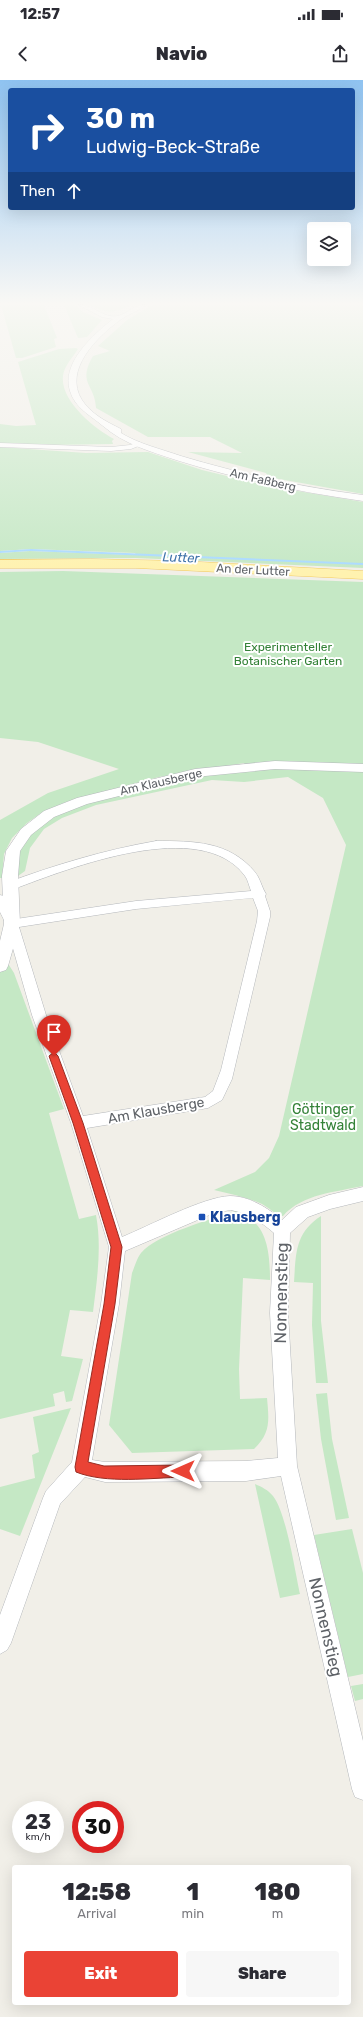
<!DOCTYPE html>
<html lang="en">
<head>
<meta charset="utf-8">
<style>
  body { margin:0; font-family:Rubik,sans-serif; background:#f7f7f7; color:#2b2b33; height:100vh; display:flex; flex-direction:column; font-size:15px; white-space:nowrap }
  * { box-sizing:border-box; margin:0 }
  p { font-size:13px; color:#7c7c81 }
  .icon { flex:none; width:22px; height:22px; fill:none; stroke:currentColor; stroke-width:2; stroke-linecap:round; stroke-linejoin:round }
  .map { position:relative; flex:1; overflow:hidden }
  .side { position:absolute; left:12px; top:1785px; width:339px; height:140px; display:flex; flex-direction:column; background:#fff; border-radius:4px; box-shadow:0 4px 16px #0002 }
  .side>* { flex:none }
  .banner { position:absolute; left:8px; top:8px; width:347px; height:122px; border-radius:4px; box-shadow:0 4px 16px #0002; background:#1a4fa0; color:#fff; overflow:hidden }
  .buttons { position:absolute; left:307px; top:142px; display:grid; gap:8px }
  .buttons a { display:grid; place-items:center; width:44px; height:44px; border-radius:4px; background:#fff; box-shadow:0 4px 16px #0002; font-size:20px }
  .speed { position:absolute; left:12px; top:1721px; display:flex; gap:8px; font-size:20px; font-weight:700; text-align:center }
  .speed>* { display:grid; place-content:center; width:52px; height:52px; border-radius:50%; background:#fff; box-shadow:0 4px 16px #0002; line-height:1 }
  .speed small { font-size:10px; font-weight:400 }
  .speed .limit { border:6px solid #d22; background:#fff; color:#111 }
  .pin { position:absolute; display:grid; place-items:center; width:34px; height:34px; color:#fff; margin:-41px -17px; border-radius:50% 50% 50% 0; rotate:-45deg; box-shadow:0 0 4px #0007 }
  .pin .icon { rotate:45deg }
  .me { position:absolute; width:44px; margin:-22px; rotate:270deg; stroke-linejoin:round; filter:drop-shadow(0 0 3px #0008) }
  .turn { display:flex; align-items:center; gap:14px; height:84px; padding:0 12px; font-size:18px }
  .turn .icon { width:52px; height:52px; stroke-width:2.5 }
  .turn b { display:block; font-size:28px; line-height:34px }
  .then { display:flex; align-items:center; height:38px; padding:0 12px; background:#0003; gap:8px; font-size:15px }
  .eta { display:flex; justify-content:space-evenly; align-items:center; height:68px; text-align:center }
  .eta b { font-size:24px; font-weight:800; line-height:28px }
  .primary-button { display:flex; gap:8px; margin-top:auto; padding:8px 12px }
  .primary-button a { flex:1; height:46px; border-radius:4px; background:#ea4335; color:#fff; font-size:16px; font-weight:800; line-height:46px; text-align:center }
  .primary-button a+a { background:#f7f7f7; color:#2b2b33 }
  .status { display:flex; justify-content:space-between; align-items:center; height:28px; padding:0 20px; background:#fff; direction:ltr }
  .status svg { height:11px; fill:currentColor }
  header { display:flex; justify-content:space-between; align-items:center; height:52px; padding:0 12px; background:#fff; font-size:18px; font-weight:800 }
  .map>svg:first-child { display:block }
</style>
</head>
<body>
<div class="status"><b>12:57</b><svg viewBox="0 0 49 12"><path d="M0 12V9h3v3zM5 12V6h3v6zM10 12V3h3v9zM15 12V0h3v12zM26 1h20v11H26zM47 4h2v5h-2z"/></svg></div>
<header><svg class="icon" aria-label="back" viewBox="0 0 24 24"><path d="M15 5l-7 7 7 7"/></svg>Navio<svg class="icon" aria-label="share" viewBox="0 0 24 24"><path d="M12 15V3M7 8l5-5 5 5M5 13v7h14v-7"/></svg></header>
<div class="map">
<svg width="363" height="1937" viewBox="0 0 363 1937">
  <rect width="100%" height="100%" fill="#f1efe8"/>
  <path fill="#c5e8c5" d="M1,225H44L57,258L54,259L56,267L22,278H16Z
    M64,225H74L83,232L102,240L87,257L78,258Z
    M90,225H131C116,233 105,234 90,225Z
    M152,225H363V414L268,397L266,393L188,372L242,373L210,357H148L96,328C95,304 77,304 93,276L110,271L98,266L127,240Z
    M76,268L78,269C73,277 64,286 63,296C60,321 95,349 114,359L112,361L113,364L48,365L0,363V344L16,346L36,345L18,282L59,269Z
    M0,367L86,373L148,372L202,390L268,406L363,422V488L136,478L0,479V473L30,471L136,475L135,473L31,469L0,471Z
    M63,491L363,502V1106C336,1112 302,1114 283,1136C277,1136 268,1127 262,1124C246,1117 230,1114 214,1110L255,1092L269,1078L279,1056L346,765L323,718L288,697L244,702L212,700L96,725L62,738L44,749L30,768L25,791L18,796L19,776L21,768L32,753L57,735L96,720L193,696L247,689L244,683L159,697L69,721L44,731L27,743L12,758L4,774L2,798H0V740L48,713L119,689L38,662L0,658V492Z
    M0,871L14,893L64,1029L49,1033L79,1139L96,1135C102,1167 97,1200 93,1232L70,1230L61,1276L83,1279L72,1321L66,1322L64,1311L53,1314L55,1326L0,1339Z
    M236,1131C267,1141 270,1171 270,1200L243,1198L239,1289L240,1319L267,1318C269,1340 271,1353 254,1369L132,1373L109,1345L132,1193C135,1186 137,1178 141,1173C157,1154 212,1139 236,1131Z
    M321,1136V1241L328,1303H316L312,1245L313,1203L294,1202C296,1173 295,1153 321,1136Z
    M327,1313L332,1359L349,1438L336,1440L321,1359L316,1314Z
    M71,1328L20,1456L0,1449V1407L35,1398L32,1375L39,1372L33,1337Z
    M255,1404C262,1407 268,1410 273,1416C286,1432 295,1491 300,1514L280,1518Z
    M352,1449L363,1493V1594L348,1597L314,1455Z
    M363,1604V1619L355,1621L351,1606Z"/>
  <path fill="#aadaff" d="M31,469L363,483V485L30,471L0,473V471Z"/>
  <g fill="none" stroke-linecap="round" stroke-linejoin="round">
    <g stroke="#b5b8bc" stroke-width="1">
      <path id="minor" d="M139,362L141,363V365L131,369L111,371L0,367V363L111,367L130,365Z
        M156,761C194,761 229,761 255,792C260,798 262,808 266,814L265,816L270,831V837L232,999L222,1020L208,1028L87,1048L122,1157C149,1146 203,1117 230,1116C249,1116 268,1128 282,1140L296,1127L329,1115L363,1107V1121L330,1129L308,1137L290,1153L288,1233L297,1386L363,1661V1720L355,1717L352,1709L281,1396L246,1401L105,1402L85,1397L60,1424L11,1563L7,1570L0,1574V1535L43,1418L46,1411L72,1382L101,1224L109,1167L71,1043L32,935L6,844L0,832V815L4,816L16,839L136,821L251,811C249,806 248,800 245,796C201,736 70,788 14,809H6L4,806L6,803C55,785 104,770 156,761ZM253,818L258,831L257,841L221,990L213,1011L205,1017L83,1036L46,935L19,847L136,829ZM231,1130C249,1134 260,1141 274,1153L270,1233L278,1378L246,1381L105,1382L92,1380L119,1224L125,1171L214,1133Z"/>
    </g>
    <g stroke="#b5b8bc" stroke-width="1">
      <path id="tertiary" d="M79,225C92,224 104,239 118,236C129,233 134,224 146,225C139,231 128,234 120,240C97,257 63,290 82,320C91,334 107,342 121,349V353C139,364 161,369 181,376C241,394 301,407 363,415V421C299,412 237,399 176,380C149,371 124,364 103,346C90,335 75,328 70,311C61,283 93,255 113,239L102,237Z
        M275,681L363,684V692L275,689L195,697L87,724L54,737L31,755L20,771L18,796L20,844L8,886L6,890L0,892V861L4,844L2,796L6,771L21,749L44,731L77,718L195,689Z"/>
    </g>
    <g stroke="#f2c960" stroke-width="1">
      <path id="primary" d="M91,479L182,481L363,491V499L136,488H0V480Z"/>
    </g>
    <use href="#minor" fill="#fff" fill-rule="evenodd"/>
    <use href="#tertiary" fill="#fff" fill-rule="evenodd"/>
    <use href="#primary" fill="#fff2af" fill-rule="evenodd"/>
  </g>
  <linearGradient id="sky" x2="0" y2="1"><stop stop-color="#8fc3f1"/><stop offset="0.45" stop-color="#f9f8f5"/><stop offset="1" stop-color="#f9f8f5" stop-opacity="0"/></linearGradient>
  <rect width="363" height="496" fill="url(#sky)"/>
  <path fill="#ea4335" stroke="#982c22" d="M54,972L58,976L83,1043L122,1167L115,1224L88,1382L104,1386L183,1385L188,1387L189,1391L188,1396L183,1397C151,1398 106,1404 76,1392L75,1387L104,1224L111,1167L73,1043L49,976Z"/>
  <rect fill="#1a4fb4" stroke="#fff" stroke-width="1.5" x="198" y="1133" width="8" height="8" rx="2"/>
  <g text-anchor="middle" stroke-width="4" stroke-linejoin="round" paint-order="stroke">
    <g font-size="12" fill="#5f6368" stroke="#fff">
      <text transform="translate(263 400) rotate(13)" y="4">Am Faßberg</text>
      <text transform="translate(253 490) rotate(3)" y="4">An der Lutter</text>
      <text transform="translate(161 702) rotate(-13)" y="4">Am Klausberge</text>
    </g>
    <g font-size="12" fill="#348238" stroke="#fff">
      <text x="288" y="571">Experimenteller<tspan x="288" dy="14">Botanischer Garten</tspan></text>
    </g>
    <g font-size="13" font-style="italic" fill="#4174aa" stroke="#fff">
      <text transform="translate(181 477) rotate(2)" y="5">Lutter</text>
    </g>
    <g font-size="14" fill="#348238" stroke="#fff">
      <text x="323" y="1034">Göttinger<tspan x="323" dy="16">Stadtwald</tspan></text>
    </g>
    <g font-size="14" fill="#5f6368" stroke="#fff">
      <text transform="translate(156 1030) rotate(-10)" y="5">Am Klausberge</text>
    </g>
    <g font-size="14" font-weight="bold" fill="#164399" stroke="#fff" text-anchor="start">
      <text x="210" y="1142">Klausberg</text>
    </g>
    <g font-size="17" fill="#5f6368" stroke="#fff">
      <text transform="translate(281 1213) rotate(-89)" y="6">Nonnenstieg</text>
      <text transform="translate(326 1547) rotate(77)" y="6">Nonnenstieg</text>
    </g>
  </g>
</svg>
<div class="buttons">
<a><svg class="icon" aria-label="layers" viewBox="0 0 24 24"><path d="M12 4l9 5-9 5-9-5zM3 14l9 5 9-5"/></svg></a>
</div>
<div class="speed"><div>23<small>km/h</small></div><div class="limit">30</div></div>
<div class="pin" style="left:54px;top:976px;background:#d93025"><svg class="icon" aria-label="arrive" viewBox="0 0 24 24"><path d="M6 21V4h12l-3 4 3 4H6"/></svg></div>
<svg class="me" style="left:183px;top:1391px" viewBox="-20 -20 40 40"><path d="M0-17L14 15 0 8-14 15z" fill="#ea4335" stroke="#fff" stroke-width="4"/></svg>
<div class="banner">
<div class="turn"><svg class="icon" aria-label="right" viewBox="0 0 24 24"><path d="M7 20v-9h11M14 6l5 5-5 5"/></svg><div><b>30 m</b>Ludwig-Beck-Straße</div></div>
<div class="then">Then<svg class="icon" aria-label="ahead" viewBox="0 0 24 24"><path d="M12 20V5M6 11l6-6 6 6"/></svg></div>
</div>
<section class="side">
<div class="eta">
<div><b>12:58</b><p>Arrival</p></div>
<div><b>1</b><p>min</p></div>
<div><b>180</b><p>m</p></div>
</div>
<div class="primary-button"><a>Exit</a><a>Share</a></div>
</section>
</div>
</body>
</html>
